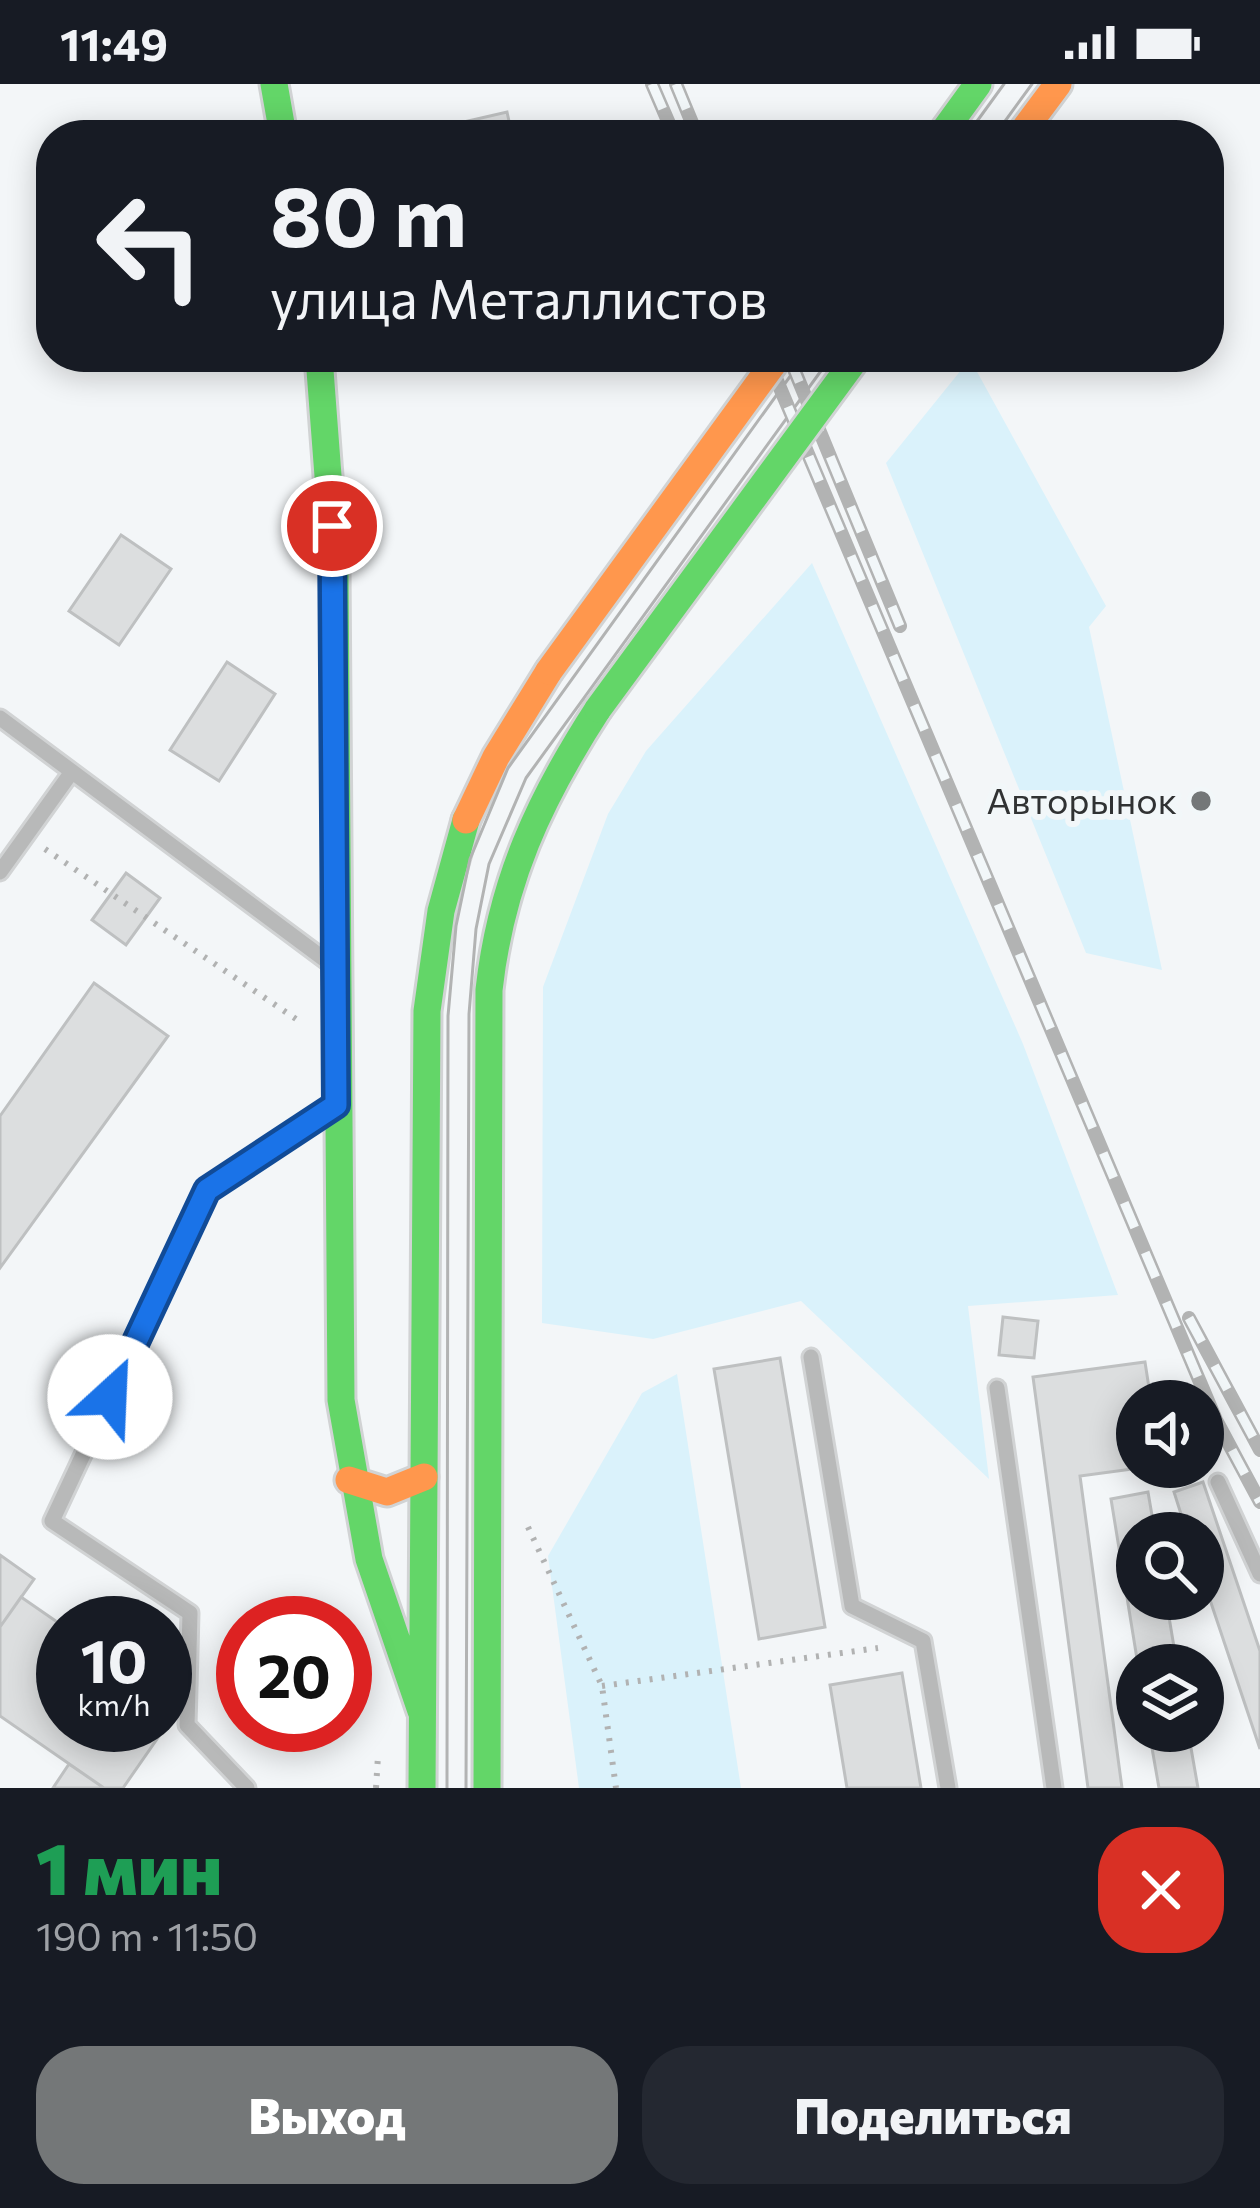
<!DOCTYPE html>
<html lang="ru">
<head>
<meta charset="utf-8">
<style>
  body { margin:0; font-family:Commissioner,sans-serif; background:#242831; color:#f1f3f6; height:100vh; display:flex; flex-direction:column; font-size:45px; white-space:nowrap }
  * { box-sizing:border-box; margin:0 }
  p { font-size:39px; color:#9ea1a6 }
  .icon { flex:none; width:66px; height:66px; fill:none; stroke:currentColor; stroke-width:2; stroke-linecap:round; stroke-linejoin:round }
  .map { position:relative; height:1704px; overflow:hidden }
  .panel { display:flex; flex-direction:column; background:#171b24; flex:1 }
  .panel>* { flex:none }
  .guide { position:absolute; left:36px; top:36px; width:1188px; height:252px; border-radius:48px; box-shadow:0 6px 30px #0003; background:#171b24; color:#f1f3f6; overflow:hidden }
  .buttons { position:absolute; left:1116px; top:1296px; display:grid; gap:24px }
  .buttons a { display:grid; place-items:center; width:108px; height:108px; border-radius:50%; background:#171b24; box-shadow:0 6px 30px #0003; font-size:60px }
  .speed { position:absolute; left:36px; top:1512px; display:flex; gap:24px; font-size:60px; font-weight:700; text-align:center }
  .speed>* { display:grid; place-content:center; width:156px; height:156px; border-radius:50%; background:#171b24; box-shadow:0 6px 30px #0003; line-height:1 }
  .speed small { font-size:30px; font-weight:400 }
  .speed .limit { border:18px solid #d22; background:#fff; color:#111 }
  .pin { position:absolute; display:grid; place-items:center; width:102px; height:102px; color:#fff; margin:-51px; border:6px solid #fff; border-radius:50%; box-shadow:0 3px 12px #0007 }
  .me { position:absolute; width:132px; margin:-66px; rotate:25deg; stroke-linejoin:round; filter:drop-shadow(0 0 9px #0008) }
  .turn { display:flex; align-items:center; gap:42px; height:252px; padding:0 36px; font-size:54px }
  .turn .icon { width:156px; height:156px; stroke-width:2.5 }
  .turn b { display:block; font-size:84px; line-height:102px }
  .round { display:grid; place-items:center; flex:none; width:126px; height:126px; border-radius:48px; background:#242831 }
  .head { display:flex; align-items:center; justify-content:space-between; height:204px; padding:0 36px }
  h1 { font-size:72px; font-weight:800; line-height:90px; color:#1e9e55 }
  .button { display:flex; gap:24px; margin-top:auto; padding:24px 36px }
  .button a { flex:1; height:138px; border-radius:48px; background:#747778; color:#fff; font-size:48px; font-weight:800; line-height:138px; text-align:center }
  .button a+a { background:#242831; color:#f1f3f6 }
  .status { display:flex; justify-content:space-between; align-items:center; height:84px; padding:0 60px; background:#171b24; direction:ltr }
  .status svg { height:33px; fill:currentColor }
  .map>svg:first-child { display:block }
</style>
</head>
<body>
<div class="status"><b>11:49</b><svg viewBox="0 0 49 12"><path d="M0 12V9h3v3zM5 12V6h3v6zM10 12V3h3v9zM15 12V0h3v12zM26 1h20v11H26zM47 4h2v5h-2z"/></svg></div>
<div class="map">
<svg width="1260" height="1704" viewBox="0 0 1260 1704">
  <rect width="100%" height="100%" fill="#f3f6f8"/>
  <path fill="#daf2fb" d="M970,275L1106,522L1089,543L1162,886L1086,869L886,379Z
    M812,479L1023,960L1118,1211L968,1222L989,1395L801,1217L653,1255L542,1239L543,903L608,730L646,667Z
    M677,1290L741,1704H579L548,1472L642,1309Z"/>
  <path fill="#dcdedf" stroke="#bec0c1" stroke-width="3" d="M507,28L512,51H453L451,41Z
    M121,451L171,485L119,561L69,527Z
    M227,578L275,610L219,697L170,666Z
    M126,789L160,814L126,861L92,836Z
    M94,899L168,952L0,1184V1032Z
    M1003,1233L1038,1237L1034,1274L999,1271Z
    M780,1274L825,1543L759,1555L714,1285Z
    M1145,1278L1151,1317H1137V1383H1147L1080,1392L1122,1704H1088L1033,1293Z
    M1203,1398L1260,1567V1665L1203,1495V1449H1187L1174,1408Z
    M1148,1408L1155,1449H1137V1515H1166L1177,1581H1138L1111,1415Z
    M0,1471L34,1495L0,1543Z
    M21,1513L63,1542V1641H165V1612L180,1622L123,1704H104L0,1632V1543Z
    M902,1589L921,1704H847L830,1601Z
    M1149,1647H1188L1198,1704H1159Z
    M69,1680L104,1704H53Z"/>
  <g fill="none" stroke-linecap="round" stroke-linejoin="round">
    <g stroke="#d1d3d4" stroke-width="21">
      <path id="lane" d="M0,634L332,881
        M0,788L71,689
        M811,1273L852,1522L923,1557L948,1704
        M997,1304L1054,1704
        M1218,1398L1260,1490
        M247,1704L187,1641L190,1529L52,1437L207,1106L335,1021"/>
    </g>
    <g stroke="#d1d3d4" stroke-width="33">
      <path id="fast" d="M274,0L283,51
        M941,51L978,0
        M319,273L335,484L341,1316L369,1475L421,1627
        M422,1704L427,927L441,827L466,736
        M487,1704L489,906C501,798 539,716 598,625"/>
    </g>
    <g stroke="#d1d3d4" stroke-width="33">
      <path id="slow" d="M1020,51L1058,0
        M466,736L496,673L549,587
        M349,1396L387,1408L424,1393"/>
    </g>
    <path stroke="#b1b2b2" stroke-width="6" stroke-dasharray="3 9" stroke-linecap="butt" d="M45,765L302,939
      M528,1443L602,1602L616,1704
      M602,1602L878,1564
      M376,1704L378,1672"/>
    <use href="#lane" stroke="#b8b9b9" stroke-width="15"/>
    <use href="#fast" stroke="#63d668" stroke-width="27"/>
    <use href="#slow" stroke="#ff974d" stroke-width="27"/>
    <path stroke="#b2b3b3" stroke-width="3" d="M967,51L1004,0
      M995,51L1032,0
      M447,1704L448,932L456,842L470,775L508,684L804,273
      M466,1704L469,930L476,845L489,780L526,694L831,273"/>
    <g stroke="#b2b3b3" stroke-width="14">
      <path id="rail" d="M652,0L674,51
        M676,0L697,51
        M767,273L1216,1336L1260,1418
        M789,273L900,542
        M1189,1234L1260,1366"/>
    </g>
    <use href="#rail" stroke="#f2f7f9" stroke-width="9" stroke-dasharray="27" stroke-linecap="butt"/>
    <g stroke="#d1d3d4" stroke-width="33" stroke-linecap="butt">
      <path id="fast-bridge" d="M598,625L857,273"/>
    </g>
    <g stroke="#d1d3d4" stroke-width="33" stroke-linecap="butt">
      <path id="slow-bridge" d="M549,587L778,273"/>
    </g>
    <use href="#fast-bridge" stroke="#63d668" stroke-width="27"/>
    <use href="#slow-bridge" stroke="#ff974d" stroke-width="27"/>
  </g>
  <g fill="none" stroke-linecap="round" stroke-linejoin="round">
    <g stroke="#114b97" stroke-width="30">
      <path id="route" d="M110,1313L207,1106L336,1021L332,442"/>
    </g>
    <use href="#route" stroke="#1a73e8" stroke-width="21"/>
  </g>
  <circle fill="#747778" stroke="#f2f7f9" stroke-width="4.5" cx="1201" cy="717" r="12"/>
  <g text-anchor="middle" stroke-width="12" stroke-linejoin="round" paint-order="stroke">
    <g font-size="36" fill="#303233" stroke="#f2f7f9" text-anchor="end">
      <text x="1177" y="730">Авторынок</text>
    </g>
  </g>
</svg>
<div class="buttons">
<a><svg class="icon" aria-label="sound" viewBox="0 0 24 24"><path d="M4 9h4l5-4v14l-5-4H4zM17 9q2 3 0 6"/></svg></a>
<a><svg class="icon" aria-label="search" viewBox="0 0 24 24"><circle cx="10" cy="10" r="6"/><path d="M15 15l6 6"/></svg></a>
<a><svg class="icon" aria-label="layers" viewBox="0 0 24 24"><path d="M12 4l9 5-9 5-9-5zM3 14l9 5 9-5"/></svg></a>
</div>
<div class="speed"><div>10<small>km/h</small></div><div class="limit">20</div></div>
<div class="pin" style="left:332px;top:442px;background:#d93025"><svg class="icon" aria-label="arrive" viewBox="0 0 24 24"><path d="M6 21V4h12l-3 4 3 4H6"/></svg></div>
<svg class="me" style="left:110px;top:1313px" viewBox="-20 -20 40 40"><circle r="19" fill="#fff"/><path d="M0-13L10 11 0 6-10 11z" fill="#1a73e8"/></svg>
<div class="guide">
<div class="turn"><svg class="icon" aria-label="left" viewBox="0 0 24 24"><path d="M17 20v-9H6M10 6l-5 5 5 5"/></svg><div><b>80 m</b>улица Металлистов</div></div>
</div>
</div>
<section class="panel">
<div class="head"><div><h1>1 мин</h1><p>190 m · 11:50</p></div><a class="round" style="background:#d93025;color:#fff"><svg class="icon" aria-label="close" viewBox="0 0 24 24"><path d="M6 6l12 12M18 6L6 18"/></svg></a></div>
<div class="button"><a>Выход</a><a>Поделиться</a></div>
</section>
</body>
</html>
